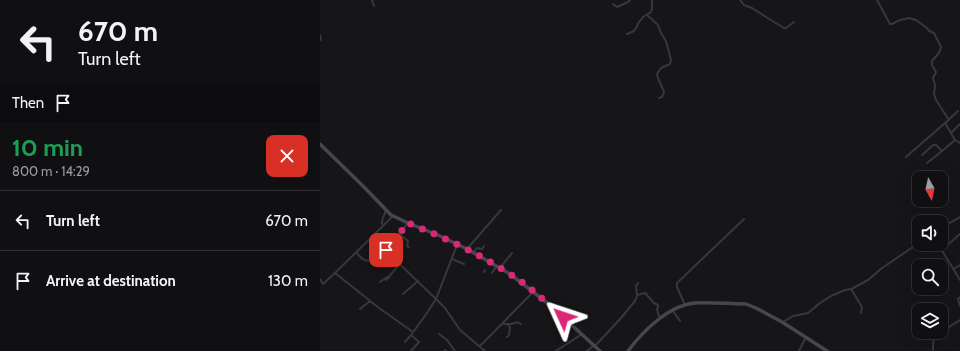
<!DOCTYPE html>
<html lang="en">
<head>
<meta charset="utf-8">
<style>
  body { margin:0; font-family:Cabin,sans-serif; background:#1e1e20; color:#f1f3f6; height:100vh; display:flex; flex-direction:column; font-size:15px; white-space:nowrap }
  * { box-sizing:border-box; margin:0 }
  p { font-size:13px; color:#9c9d9f }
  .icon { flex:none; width:22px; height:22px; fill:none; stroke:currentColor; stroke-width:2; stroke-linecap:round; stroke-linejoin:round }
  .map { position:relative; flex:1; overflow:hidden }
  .side { display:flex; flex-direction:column; background:#101012; width:320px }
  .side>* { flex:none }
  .guide { background:#101012; color:#f1f3f6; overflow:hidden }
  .needle { width:26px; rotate:171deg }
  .tools { position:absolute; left:592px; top:171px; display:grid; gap:8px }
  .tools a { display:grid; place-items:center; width:36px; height:36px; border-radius:8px; background:#101012; box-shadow:0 4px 16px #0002,0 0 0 1px #303032; font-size:20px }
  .pin { position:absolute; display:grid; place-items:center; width:34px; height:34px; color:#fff; margin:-17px; border-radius:8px; box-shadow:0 2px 6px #0006 }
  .me { position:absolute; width:44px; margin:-22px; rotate:312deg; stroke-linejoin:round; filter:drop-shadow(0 0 3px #0008) }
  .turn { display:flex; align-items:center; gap:14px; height:84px; padding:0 12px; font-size:18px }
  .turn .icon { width:52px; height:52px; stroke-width:2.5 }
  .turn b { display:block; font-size:28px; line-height:34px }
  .then { display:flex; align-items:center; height:38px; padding:0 12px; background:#0003; gap:8px; font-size:15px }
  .round { display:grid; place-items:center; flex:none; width:42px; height:42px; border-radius:8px; background:#1e1e20 }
  .head { display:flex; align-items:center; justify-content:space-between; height:68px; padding:0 12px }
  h1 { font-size:24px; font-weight:700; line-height:30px; color:#1e9e55 }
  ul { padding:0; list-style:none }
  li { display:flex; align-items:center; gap:12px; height:60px; padding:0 12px; border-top:1px solid #303032 }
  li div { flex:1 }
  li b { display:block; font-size:15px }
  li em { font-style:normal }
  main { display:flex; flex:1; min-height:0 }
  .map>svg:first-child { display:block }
</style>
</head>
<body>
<main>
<section class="side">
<div class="guide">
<div class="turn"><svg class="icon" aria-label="left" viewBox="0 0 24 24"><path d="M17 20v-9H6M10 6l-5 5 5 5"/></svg><div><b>670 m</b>Turn left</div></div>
<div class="then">Then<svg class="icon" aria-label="arrive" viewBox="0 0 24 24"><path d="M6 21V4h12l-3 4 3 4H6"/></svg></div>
</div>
<div class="head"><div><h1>10 min</h1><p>800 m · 14:29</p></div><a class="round" style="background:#d93025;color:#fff"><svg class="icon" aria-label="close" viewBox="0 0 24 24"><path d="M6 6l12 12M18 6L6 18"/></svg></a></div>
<ul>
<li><svg class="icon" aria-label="left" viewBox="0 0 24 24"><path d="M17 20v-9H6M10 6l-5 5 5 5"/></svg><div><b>Turn left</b></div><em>670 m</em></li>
<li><svg class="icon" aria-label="arrive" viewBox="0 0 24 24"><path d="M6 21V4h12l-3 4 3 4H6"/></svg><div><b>Arrive at destination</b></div><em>130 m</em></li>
</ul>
</section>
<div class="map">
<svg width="640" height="351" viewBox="0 0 640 351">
  <rect width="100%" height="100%" fill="#161618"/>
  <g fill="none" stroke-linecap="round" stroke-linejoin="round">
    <path stroke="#37383d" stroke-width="2" d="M52,0L54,6
      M420,0L424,5L432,8L454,22L464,28H466L474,22
      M557,0L570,24H572L580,20L589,18L596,20L607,28L609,31L614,33L621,47L619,53L612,61V65L616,72L613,78L615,85L614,94L616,100L629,120
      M293,4L297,7L308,2L310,0
      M327,15L338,25L341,33L346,41L351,60L350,64L341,68L337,74L338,78L344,92L342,97L339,98
      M307,34L314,31L316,28L319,22L323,17L331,12L332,8V0
      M0,35L1,40
      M631,133L640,124
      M635,140L625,123L638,111
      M602,155L613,145H616L622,151L635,140L640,143
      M586,157L625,123
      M607,163L622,151
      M88,223L66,250L67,252L116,299L125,308L140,330L165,351
      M62,224V221L66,210
      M621,228L640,217
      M79,234L88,241L87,246L89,247
      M618,244L640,280
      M147,249L181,210
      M622,250L640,234
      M37,252C38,256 43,260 48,261
      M153,253L157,248L162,249L164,246
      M132,259L144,264
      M180,268L192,253
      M633,269L640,265
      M164,272L165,270
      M15,273L72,217
      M172,273L176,267
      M0,279L3,284L15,273L59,308L93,332
      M66,280L79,265
      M60,282L67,277L69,278
      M531,289L542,307L541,313
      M83,294L98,281
      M317,295L325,293L334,303L338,305V307L337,309C338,312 338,316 340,318
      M640,297L638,299L640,306
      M365,305L357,287V283L424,219
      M40,309L50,301
      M353,311L360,321
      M463,322L473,316L488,313L500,303L511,296L525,290L531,289L537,286L548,280L562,268L599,243
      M183,324C185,324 188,324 191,324C195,323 197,321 201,324
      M621,332L640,320
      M119,334L127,340L135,351
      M187,337L189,335L190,327L187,324
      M85,342L91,335
      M160,346L167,339L213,292
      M275,346L301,318L315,301L317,296L316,286L318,283
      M125,350L126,351
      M91,351L99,342L91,335L107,313L116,299L137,245
      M236,351L262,334
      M267,351L273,346
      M479,351L486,337
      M613,351C613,343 612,337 620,332"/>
    <path stroke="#45474d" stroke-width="3.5" d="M0,144L44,187L71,215L88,223L120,236L147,249L190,274L230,305L280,351
      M308,351C323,331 349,305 375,303C392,302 409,304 426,304L436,308L462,322L507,351"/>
  </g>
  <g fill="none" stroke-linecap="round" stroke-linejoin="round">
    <path stroke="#db2777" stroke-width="7" stroke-dasharray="0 12.6" d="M66,250L88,223C123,237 158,253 190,274C209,286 226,302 243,317"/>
  </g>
</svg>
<div class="tools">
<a><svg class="needle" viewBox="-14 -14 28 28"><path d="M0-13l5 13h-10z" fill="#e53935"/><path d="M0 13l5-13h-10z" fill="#9c9d9f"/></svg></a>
<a><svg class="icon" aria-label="sound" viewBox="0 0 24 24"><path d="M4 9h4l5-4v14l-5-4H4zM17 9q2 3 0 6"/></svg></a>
<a><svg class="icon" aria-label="search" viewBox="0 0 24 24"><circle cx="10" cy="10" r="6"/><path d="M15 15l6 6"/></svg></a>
<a><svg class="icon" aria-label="layers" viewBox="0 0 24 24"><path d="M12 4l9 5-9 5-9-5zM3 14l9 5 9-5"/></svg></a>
</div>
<div class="pin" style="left:66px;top:250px;background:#d93025"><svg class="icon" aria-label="arrive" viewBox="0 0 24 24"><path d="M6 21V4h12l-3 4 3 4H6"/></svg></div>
<svg class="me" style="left:243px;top:317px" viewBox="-20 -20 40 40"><path d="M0-17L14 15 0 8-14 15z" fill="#db2777" stroke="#fff" stroke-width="4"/></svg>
</div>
</main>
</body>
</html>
